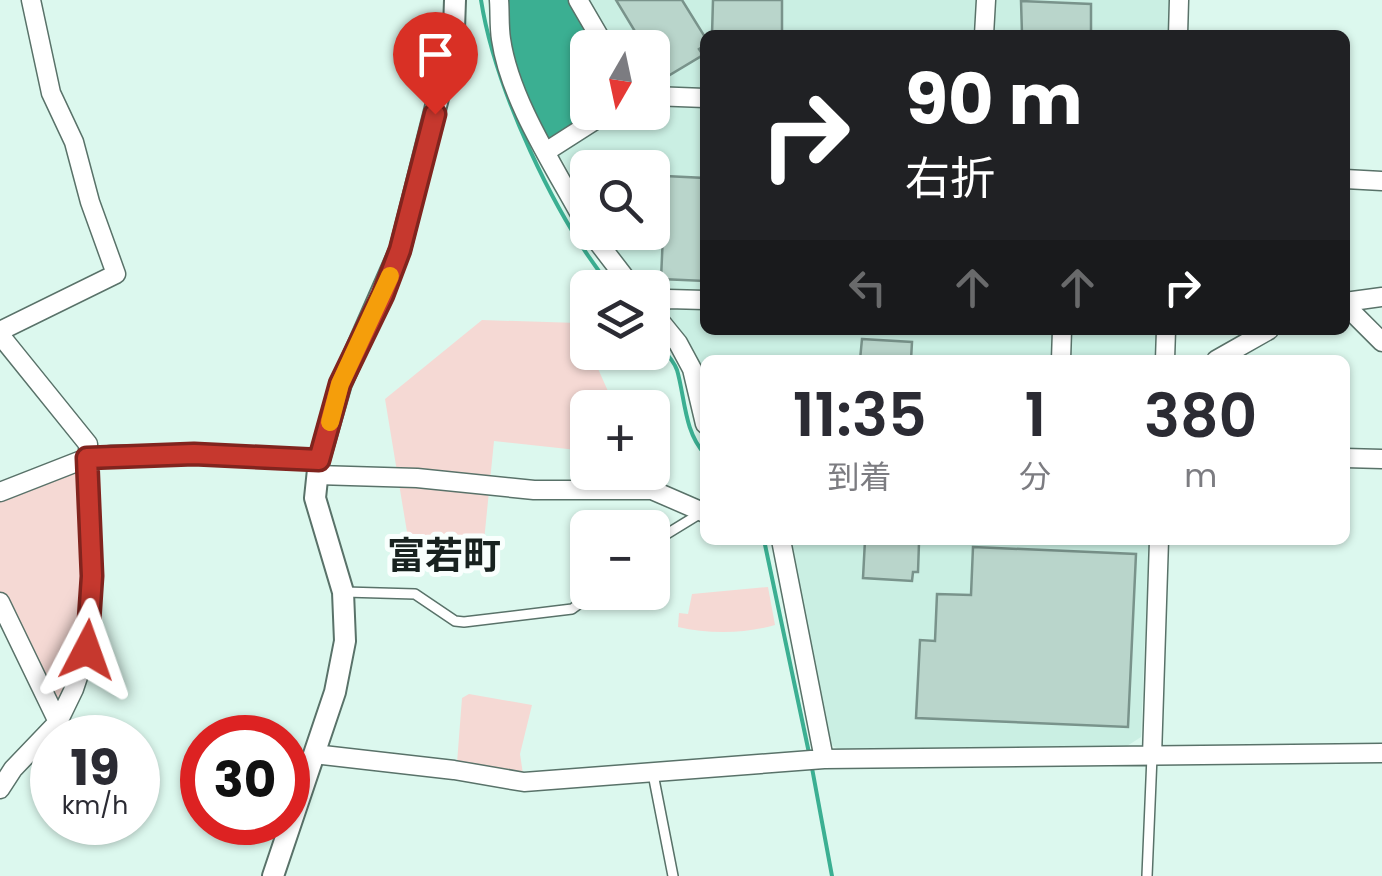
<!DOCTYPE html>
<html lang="ja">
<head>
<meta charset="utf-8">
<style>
  body { margin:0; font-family:Poppins,"Noto Sans JP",sans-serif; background:#f7f7f7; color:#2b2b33; height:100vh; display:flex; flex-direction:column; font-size:38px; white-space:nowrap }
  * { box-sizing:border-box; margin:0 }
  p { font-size:32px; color:#7c7c81 }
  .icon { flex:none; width:55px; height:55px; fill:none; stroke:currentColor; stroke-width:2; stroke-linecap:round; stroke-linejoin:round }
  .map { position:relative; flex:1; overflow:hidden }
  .details { position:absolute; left:700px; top:355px; width:650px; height:190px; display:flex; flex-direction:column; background:#fff; border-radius:15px; box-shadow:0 2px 8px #0004 }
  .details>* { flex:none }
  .banner { position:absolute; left:700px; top:30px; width:650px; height:305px; border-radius:15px; box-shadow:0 2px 8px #0004; background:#202124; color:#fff; overflow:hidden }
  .needle { width:65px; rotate:189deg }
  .buttons { position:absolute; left:570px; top:30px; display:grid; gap:20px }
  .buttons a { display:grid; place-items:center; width:100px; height:100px; border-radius:15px; background:#fff; box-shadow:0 2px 8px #0004; font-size:50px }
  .speed { position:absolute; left:30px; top:715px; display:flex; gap:20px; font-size:50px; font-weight:700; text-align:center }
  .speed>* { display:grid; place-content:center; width:130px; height:130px; border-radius:50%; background:#fff; box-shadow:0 2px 8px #0004; line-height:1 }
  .speed small { font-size:25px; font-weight:400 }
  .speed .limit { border:15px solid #d22; background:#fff; color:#111 }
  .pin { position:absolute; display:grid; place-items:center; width:85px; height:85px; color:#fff; margin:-102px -42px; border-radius:50% 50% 50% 0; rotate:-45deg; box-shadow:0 0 10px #0007 }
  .pin .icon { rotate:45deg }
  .me { position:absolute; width:110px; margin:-55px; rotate:4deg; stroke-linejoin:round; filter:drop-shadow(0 0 8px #0008) }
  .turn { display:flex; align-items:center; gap:35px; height:210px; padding:0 40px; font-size:45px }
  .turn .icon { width:130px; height:130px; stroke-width:2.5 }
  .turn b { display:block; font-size:70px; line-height:85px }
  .lanes { display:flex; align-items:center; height:95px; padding:0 40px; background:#0003; justify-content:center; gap:50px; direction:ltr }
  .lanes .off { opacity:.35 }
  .eta { display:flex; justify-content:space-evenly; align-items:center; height:170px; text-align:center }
  .eta b { font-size:60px; font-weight:600; line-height:70px }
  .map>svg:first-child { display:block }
</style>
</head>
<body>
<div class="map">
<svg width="1382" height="876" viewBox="0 0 1382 876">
  <rect width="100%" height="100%" fill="#dcf8ee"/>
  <path fill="#caefe3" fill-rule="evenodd" d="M505,0H1172L1170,35H705V330H1158L1157,360H705V399L653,300L652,288L643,287L601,233L652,232V168H588L587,209L563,161L547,140ZM588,48H652V112H588Z
    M788,540H1149L1141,737L1127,746L843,752L830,744Z"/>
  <path fill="#f5d9d4" d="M482,320L578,323L588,352L591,353L615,407L588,408L587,442L577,450L494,441L483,551L409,544L385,399Z
    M87,458V650L58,722L0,602V492Z
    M768,587L775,625C745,634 708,634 678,627L679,613L688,614L692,594Z
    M469,694L532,705L520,754L523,774L457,763L462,698Z"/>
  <path fill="#3baf92" d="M506,0H569L598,47L588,48V112L591,113L547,140L512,64Z"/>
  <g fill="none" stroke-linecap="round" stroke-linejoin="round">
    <path stroke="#3baf92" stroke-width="4" d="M481,0C495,89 555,218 612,288
      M652,337C660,347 673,358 677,370C685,397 684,432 705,454
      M764,540L809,753
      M812,768L832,876"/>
  </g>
  <path fill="#b9d5cb" stroke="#79938b" stroke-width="2.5" d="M616,0H682L705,37V45L699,49L703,55L668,76L664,70L660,73L652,61V48H645Z
    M713,0H782V35H712Z
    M1021,1L1091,4V35L1022,34Z
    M665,176L705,178V281L661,279L663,234H655V221L663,222Z
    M862,339L912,342L911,360H860Z
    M865,540L919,543L918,572H913L912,581L863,578Z
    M973,547L1136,554L1128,727L916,718L920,640L935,641L937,594L971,595Z"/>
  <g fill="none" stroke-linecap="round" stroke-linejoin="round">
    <g stroke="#597269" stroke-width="12">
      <path id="service" d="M652,543L701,513
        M345,592L415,594L455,621L464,622L572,609L595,592
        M653,774L673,876
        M1147,876L1152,756"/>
    </g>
    <g stroke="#597269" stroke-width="21">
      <path id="minor" d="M499,0C500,13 499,26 501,39C510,102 558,172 588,229
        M578,0L606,48
        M984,35L986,0
        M1178,35L1179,0
        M652,96L705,98
        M547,151L608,112
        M1345,179L1382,181
        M590,232L633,288
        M1345,302L1382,297
        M1345,305L1382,342
        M652,308L668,299L705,300
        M652,311L678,343L692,369L705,424
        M0,331L116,274L90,202L74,142L51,93L31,0
        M0,335L88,444L91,576L87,650L74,689L58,722L13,769L0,789
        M1061,360L1062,330
        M1165,360L1166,330
        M1216,360L1269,330
        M1345,458L1382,459
        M317,475L417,478L534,490H652L705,513
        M0,492L87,458L112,455L194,454L319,460
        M781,540L824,759
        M0,602L58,722
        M314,754L454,770L524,782L824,759L1382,753
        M1152,756L1159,540"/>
    </g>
    <g stroke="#597269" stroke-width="24">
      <path id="tertiary" d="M273,876L335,692L345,641L343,592L315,498L319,460L341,384L400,250L448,58L454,29L455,0"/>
    </g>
    <use href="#service" stroke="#fff" stroke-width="9"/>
    <use href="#minor" stroke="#fff" stroke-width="18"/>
    <use href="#tertiary" stroke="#fff" stroke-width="20"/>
  </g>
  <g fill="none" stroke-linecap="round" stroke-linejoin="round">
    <g stroke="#81241e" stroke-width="25">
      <path id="route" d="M87,650L92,576L87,458L194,454L319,460L340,384L383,295L400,250L435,114"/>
    </g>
    <use href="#route" stroke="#c6382e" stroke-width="18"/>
    <path stroke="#f59e0b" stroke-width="18" d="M330,422L340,384L390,276"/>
  </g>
  <g text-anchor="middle" stroke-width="10" stroke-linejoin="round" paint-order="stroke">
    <g font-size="38" font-weight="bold" fill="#18221f" stroke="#f9fffd">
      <text x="444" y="569">富若町</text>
    </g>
  </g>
</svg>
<div class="buttons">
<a><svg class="needle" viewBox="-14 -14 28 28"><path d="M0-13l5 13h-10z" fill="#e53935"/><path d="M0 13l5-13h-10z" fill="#7c7c81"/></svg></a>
<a><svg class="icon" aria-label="search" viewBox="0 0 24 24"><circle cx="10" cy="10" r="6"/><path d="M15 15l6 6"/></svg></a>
<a><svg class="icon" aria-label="layers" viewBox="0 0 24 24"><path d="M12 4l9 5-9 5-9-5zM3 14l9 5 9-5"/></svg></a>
<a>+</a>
<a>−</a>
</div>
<div class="speed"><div>19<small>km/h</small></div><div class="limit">30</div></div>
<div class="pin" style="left:435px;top:114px;background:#d93025"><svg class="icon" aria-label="arrive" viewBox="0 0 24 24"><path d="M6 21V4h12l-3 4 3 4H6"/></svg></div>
<svg class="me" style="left:87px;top:650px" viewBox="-20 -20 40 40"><path d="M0-17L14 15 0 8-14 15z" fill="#c6382e" stroke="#fff" stroke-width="4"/></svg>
<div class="banner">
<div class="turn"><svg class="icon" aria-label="right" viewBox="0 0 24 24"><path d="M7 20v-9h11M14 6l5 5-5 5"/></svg><div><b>90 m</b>右折</div></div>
<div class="lanes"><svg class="icon off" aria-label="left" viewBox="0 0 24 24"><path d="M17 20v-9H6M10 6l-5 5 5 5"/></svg><svg class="icon off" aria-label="ahead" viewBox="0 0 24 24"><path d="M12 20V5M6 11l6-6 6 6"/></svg><svg class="icon off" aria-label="ahead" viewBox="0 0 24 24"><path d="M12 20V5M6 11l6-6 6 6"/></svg><svg class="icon" aria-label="right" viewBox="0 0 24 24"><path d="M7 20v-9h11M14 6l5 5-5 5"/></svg></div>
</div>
<section class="details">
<div class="eta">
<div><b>11:35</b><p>到着</p></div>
<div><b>1</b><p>分</p></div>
<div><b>380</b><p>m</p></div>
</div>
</section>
</div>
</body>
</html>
